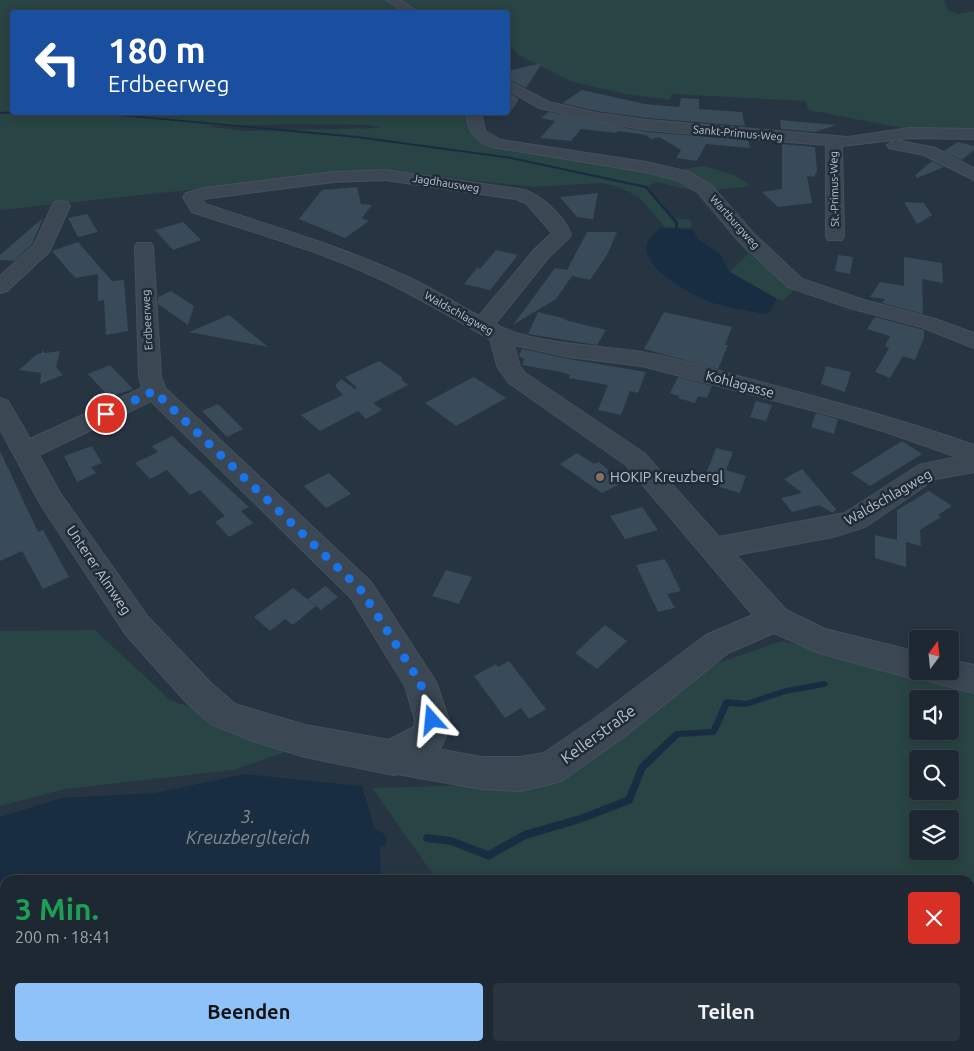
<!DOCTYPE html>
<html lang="de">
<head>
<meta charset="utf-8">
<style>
  body { margin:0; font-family:Ubuntu,sans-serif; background:#2a343e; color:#f1f3f6; height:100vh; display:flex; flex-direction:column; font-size:19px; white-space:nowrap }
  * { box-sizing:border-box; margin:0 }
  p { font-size:16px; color:#a0a6ac }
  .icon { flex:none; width:28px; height:28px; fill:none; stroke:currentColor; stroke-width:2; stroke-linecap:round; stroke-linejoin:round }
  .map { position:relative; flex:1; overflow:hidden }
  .panel { position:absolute; left:0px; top:875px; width:975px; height:176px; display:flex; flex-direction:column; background:#1d2832; border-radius:15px 15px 0 0; box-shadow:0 2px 12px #0003,0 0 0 1px #3b444d }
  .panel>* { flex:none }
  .hud { position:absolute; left:10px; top:10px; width:500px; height:105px; border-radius:5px; box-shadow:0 2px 12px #0003,0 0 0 1px #3b444d; background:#1a4fa0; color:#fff; overflow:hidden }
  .needle { width:32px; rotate:15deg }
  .controls { position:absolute; left:909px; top:630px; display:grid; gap:10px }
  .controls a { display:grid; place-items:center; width:50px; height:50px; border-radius:5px; background:#1d2832; box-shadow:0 2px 12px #0003,0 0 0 1px #3b444d; font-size:25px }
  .pin { position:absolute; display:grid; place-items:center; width:42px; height:42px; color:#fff; margin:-21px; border:2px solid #fff; border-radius:50%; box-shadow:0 1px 5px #0007 }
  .me { position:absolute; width:55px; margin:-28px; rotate:342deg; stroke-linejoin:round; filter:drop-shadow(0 0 4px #0008) }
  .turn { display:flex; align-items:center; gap:18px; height:105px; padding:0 15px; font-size:22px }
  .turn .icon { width:65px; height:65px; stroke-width:2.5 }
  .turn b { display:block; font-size:35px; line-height:42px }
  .round { display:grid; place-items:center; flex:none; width:52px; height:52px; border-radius:5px; background:#2a343e }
  .summary { display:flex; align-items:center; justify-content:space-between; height:85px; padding:0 15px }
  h1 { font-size:30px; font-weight:600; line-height:38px; color:#1e9e55 }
  .action { display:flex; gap:10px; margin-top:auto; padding:10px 15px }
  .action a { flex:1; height:58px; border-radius:5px; background:#90c2fa; color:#111; font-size:20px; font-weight:600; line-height:58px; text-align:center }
  .action a+a { background:#2a343e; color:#f1f3f6 }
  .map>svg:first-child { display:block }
</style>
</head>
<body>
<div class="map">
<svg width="974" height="1051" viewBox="0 0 974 1051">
  <rect width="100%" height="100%" fill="#273543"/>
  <path fill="#294444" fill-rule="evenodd" d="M0,0H944L948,10L958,14L974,11V131L913,130L808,110L806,101L671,94V100L625,94L570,81L517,54L508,41V12H12V112L469,113L472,135L483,142L661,172L704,166L734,175L751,186L714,190L760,244L803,281L784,300L777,299L730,272L748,254L694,191L657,182L648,186L673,218L691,220L692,228L665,227L639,197L617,186L600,183L533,187L377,170L0,210ZM293,124L369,125L381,128L243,131L204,126Z
    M95,630L170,700L303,746L233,770L65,789L0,806V631Z
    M782,641L974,686V1051H0V1027L5,1028V1046H970V880H437L372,788L550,783L715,664ZM918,699H950V731H918ZM918,759H950V791H918ZM918,819H950V851H918Z"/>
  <path fill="#192d42" d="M661,228L693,230L698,239L720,254L730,272L777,299L769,312L763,314C746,310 727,308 710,302C692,295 634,266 649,239C652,235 657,231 661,228Z
    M245,774L362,786L375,829L382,832L387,839L385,846L380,847L381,880H5V1014L0,1012V817L62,798L155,793Z"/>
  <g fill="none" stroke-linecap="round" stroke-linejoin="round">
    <path fill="#192d42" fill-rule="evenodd" d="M12,111L13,113L0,114V112Z
      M77,112H95L357,136L511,157L647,186L678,222V229L675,230V223L645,188L511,159L357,138Z
      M824,681L827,682L828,684L827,686L824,687L786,694L746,707L729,706L716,734L713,735L679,737L645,770L632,803L580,823L526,839L489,860L451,845L427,842L424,841L423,838L424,835L427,834L451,837L488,851L524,831L580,815L626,797L639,765L674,732L677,731L711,729L724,700L727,699L746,701L786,688Z"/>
  </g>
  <path fill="#394a59" d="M542,63L526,88L508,79V71Z
    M582,90L645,104L679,107L681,98L699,99V109L742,112L745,126L647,118L596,111L562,103Z
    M508,92L519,99L508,116Z
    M549,112L647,132L748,140L750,148L706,144L697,161L676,158L681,150L659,137L651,139L646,135L618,131L616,133L581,129L571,141L540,138L555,121L541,118Z
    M780,120L836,125L815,132L781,129Z
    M958,142L974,146V150L962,160L944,151Z
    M782,144L815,147L817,171L814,177L807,176L812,203L778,207L762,192L782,189Z
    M932,161L944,167L917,178L915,175Z
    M357,187L361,204L372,205L362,218L369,221L345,238L299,219L322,190Z
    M598,193L593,219L577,217L560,197Z
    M904,202L924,203L932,215L917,224Z
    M87,214L98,232L78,237L68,218Z
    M43,218L32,244L14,261L0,260V255Z
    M183,222L201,240L173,250L155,230Z
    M587,232H617L607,255L590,280L572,276L556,299L513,325L555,268L567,270Z
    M78,242L112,281L124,280L128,331L106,335L104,300L98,301V274L75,278L52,251Z
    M496,250L518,255L490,290L464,284L477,268L480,269Z
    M838,255L853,257L850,274L835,271Z
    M904,257L942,263L943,283L922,279L923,314L882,303L885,299L870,297L880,282L904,286Z
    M171,291L194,306L188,325L158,304V297Z
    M538,312L566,319L565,320L606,330L597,345L528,334Z
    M664,312L732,327L725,345H728L718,369L644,349Z
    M229,315L268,347L189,332Z
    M875,317L924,330V338L915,360L903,356L890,378L875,372L889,348L885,346L890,336L867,329Z
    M522,349L569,359L646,372L638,393L630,391L621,415L598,410L608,385L569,378L570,375L561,372L522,365L524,359L519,356Z
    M42,350L45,353L60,351L56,367L63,375L40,384L41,373L19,370L37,354L42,353Z
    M379,361L403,378L401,379L408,385L373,403L382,410L366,419L358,411L320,431L301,415L343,395L335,386L341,379L355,389L357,388L345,377Z
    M110,365L133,389L109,397L88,374Z
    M826,366L851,372L845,392L821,384Z
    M474,377L506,398L456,426L425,403Z
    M678,377L712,386L707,398L698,396L695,403L678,398L679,396L670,393Z
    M756,401L772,405L766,421L750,417Z
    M218,404L243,429L227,437L202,411Z
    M816,413L838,419L834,434L811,427Z
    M172,436L249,507L241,511L253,523L229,537L215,522L225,516L200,490L190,495L167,470L150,479L135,463L158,452L152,446Z
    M902,441L922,454L870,486L851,473Z
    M92,446L102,463L91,467L96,473L77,482L64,456Z
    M716,448L733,452L726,470L746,476L740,493L703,482Z
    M0,451L38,532L43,530L69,577L43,589L22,551L0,561Z
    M577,453L594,464L599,462L608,470L607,474L624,482L602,493L560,464Z
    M802,469L836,509L833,513L819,505L792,512L781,498L802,493L784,479Z
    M329,473L351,494L326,508L304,486Z
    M929,491L952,506L938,515L941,517L920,530L921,546L906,542V567L875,558V535L897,540V510Z
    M642,507L658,530L625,539L610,516Z
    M665,559L681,591L667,594L675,608L658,612L636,565Z
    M446,570L472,577L459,604L432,596Z
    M325,586L338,597L321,610L308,599Z
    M293,588L316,606L293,625L285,619L270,631L254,617Z
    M605,625L627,641L597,669L575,653Z
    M509,661L546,709L529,719L521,708L505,718L474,676L496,664L498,667Z"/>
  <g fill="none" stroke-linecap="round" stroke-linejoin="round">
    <g stroke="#45505c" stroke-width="2">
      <path id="minor" d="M386,0H400L418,12H405Z
        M508,81L549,102L596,113L647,120L848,137L910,128L974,129V139L910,138L842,146L844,236L842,240H828L826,236V145L647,130L596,121L539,108L508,90Z
        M467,112H481L485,131L501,140L646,162L689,172L711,185L753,233L802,279L864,300L935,319L974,333V348L921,327L850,308L788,287L739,241L699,193L677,180L646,172L492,147C475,141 467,131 467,112Z
        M895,140L935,148L974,168V180L924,155L889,148L887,145Z
        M385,170L525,190C543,197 564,216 571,234L569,238L548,258L495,324C533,345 599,345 642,352C678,358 714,370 749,379C825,399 900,419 974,445V472L935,479L865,527L833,537L736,555L786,610L825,629L918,652V671H950V660L974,665V693L928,681L926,677L918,680L819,653L774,633L728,653L625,736L563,780L551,784L520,791L481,789L397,774L394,775L305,757L256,742L211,724L187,703L126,635L41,505L0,429V398L8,401L30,439L142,388L139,376L135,247L137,243H151L153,247L161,376L165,388L371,582L436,682L449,720L446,736L441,747L438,749L481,757H520L544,753L601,714L706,635L753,615L626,465L509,383L498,368L490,339C460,322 430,304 400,289C335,255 261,235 192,212L183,197L186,193L205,188L333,172ZM385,180L516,199L526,203L552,233L534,250L479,316C457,304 435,290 412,279C346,248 274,227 205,204L202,199L333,182ZM514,345L569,357L642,366L838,417L889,433L957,457L919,465L845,513L719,537L644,453L525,373L520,367ZM151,401L351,598L405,686L415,720L414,727L389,740L305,725L235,704L211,683L148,617L60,493L39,455Z
        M61,201L67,202L70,206L49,252L7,291L0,293V276L34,245L52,206L55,202Z"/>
    </g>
    <use href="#minor" fill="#3b4753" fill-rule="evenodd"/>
  </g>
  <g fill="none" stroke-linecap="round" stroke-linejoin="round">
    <path stroke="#1a73e8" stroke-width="9" stroke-dasharray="0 16.2" d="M106,414L154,391L361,590L420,682L432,720"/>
  </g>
  <circle fill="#8d6e63" stroke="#202c38" stroke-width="2" cx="600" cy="477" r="5"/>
  <g text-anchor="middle" stroke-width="5" stroke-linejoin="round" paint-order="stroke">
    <g font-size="11" fill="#b8c2cd" stroke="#202c38">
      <text transform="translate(738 133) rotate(5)" y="4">Sankt-Primus-Weg</text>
      <text transform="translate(446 183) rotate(9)" y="4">Jagdhausweg</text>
      <text transform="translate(834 189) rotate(-91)" y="4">St.-Primus-Weg</text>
      <text transform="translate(735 222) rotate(48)" y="4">Wartburgweg</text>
      <text transform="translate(459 313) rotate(29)" y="4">Waldschlagweg</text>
      <text transform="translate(147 320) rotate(-93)" y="4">Erdbeerweg</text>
    </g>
    <g font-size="14" fill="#b8c2cd" stroke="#202c38">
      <text transform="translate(740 384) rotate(15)" y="5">Kohlagasse</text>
      <text transform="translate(888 497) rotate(-30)" y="5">Waldschlagweg</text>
      <text transform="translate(99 570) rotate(56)" y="5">Unterer Almweg</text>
    </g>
    <g font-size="14" fill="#b8c2cd" stroke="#202c38" text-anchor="start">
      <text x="610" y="482">HOKIP Kreuzbergl</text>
    </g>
    <g font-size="16" fill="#b8c2cd" stroke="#202c38">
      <text transform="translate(598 734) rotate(-36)" y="6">Kellerstraße</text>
    </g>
    <g font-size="18" font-style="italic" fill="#718fac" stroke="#202c38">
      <text x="248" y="823">3.<tspan x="248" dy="21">Kreuzberglteich</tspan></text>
    </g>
  </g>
</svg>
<div class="controls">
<a><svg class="needle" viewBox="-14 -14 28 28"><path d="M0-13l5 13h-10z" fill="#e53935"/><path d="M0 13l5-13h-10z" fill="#a0a6ac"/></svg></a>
<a><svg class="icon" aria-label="sound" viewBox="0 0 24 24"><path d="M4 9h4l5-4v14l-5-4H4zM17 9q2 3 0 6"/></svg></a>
<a><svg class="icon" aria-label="search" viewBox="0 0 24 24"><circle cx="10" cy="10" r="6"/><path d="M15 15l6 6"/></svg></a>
<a><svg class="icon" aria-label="layers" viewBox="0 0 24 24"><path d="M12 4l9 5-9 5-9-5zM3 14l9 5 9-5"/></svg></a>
</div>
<div class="pin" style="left:106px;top:414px;background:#d93025"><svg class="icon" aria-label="arrive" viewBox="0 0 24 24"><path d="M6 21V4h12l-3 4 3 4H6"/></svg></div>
<svg class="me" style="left:432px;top:720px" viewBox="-20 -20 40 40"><path d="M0-17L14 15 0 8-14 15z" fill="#1a73e8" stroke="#fff" stroke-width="4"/></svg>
<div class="hud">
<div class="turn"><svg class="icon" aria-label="left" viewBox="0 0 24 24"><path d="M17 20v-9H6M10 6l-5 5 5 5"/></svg><div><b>180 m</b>Erdbeerweg</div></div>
</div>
<section class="panel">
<div class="summary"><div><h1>3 Min.</h1><p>200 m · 18:41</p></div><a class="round" style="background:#d93025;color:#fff"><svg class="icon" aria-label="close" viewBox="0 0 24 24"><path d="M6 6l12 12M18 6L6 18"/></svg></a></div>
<div class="action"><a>Beenden</a><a>Teilen</a></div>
</section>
</div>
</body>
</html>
